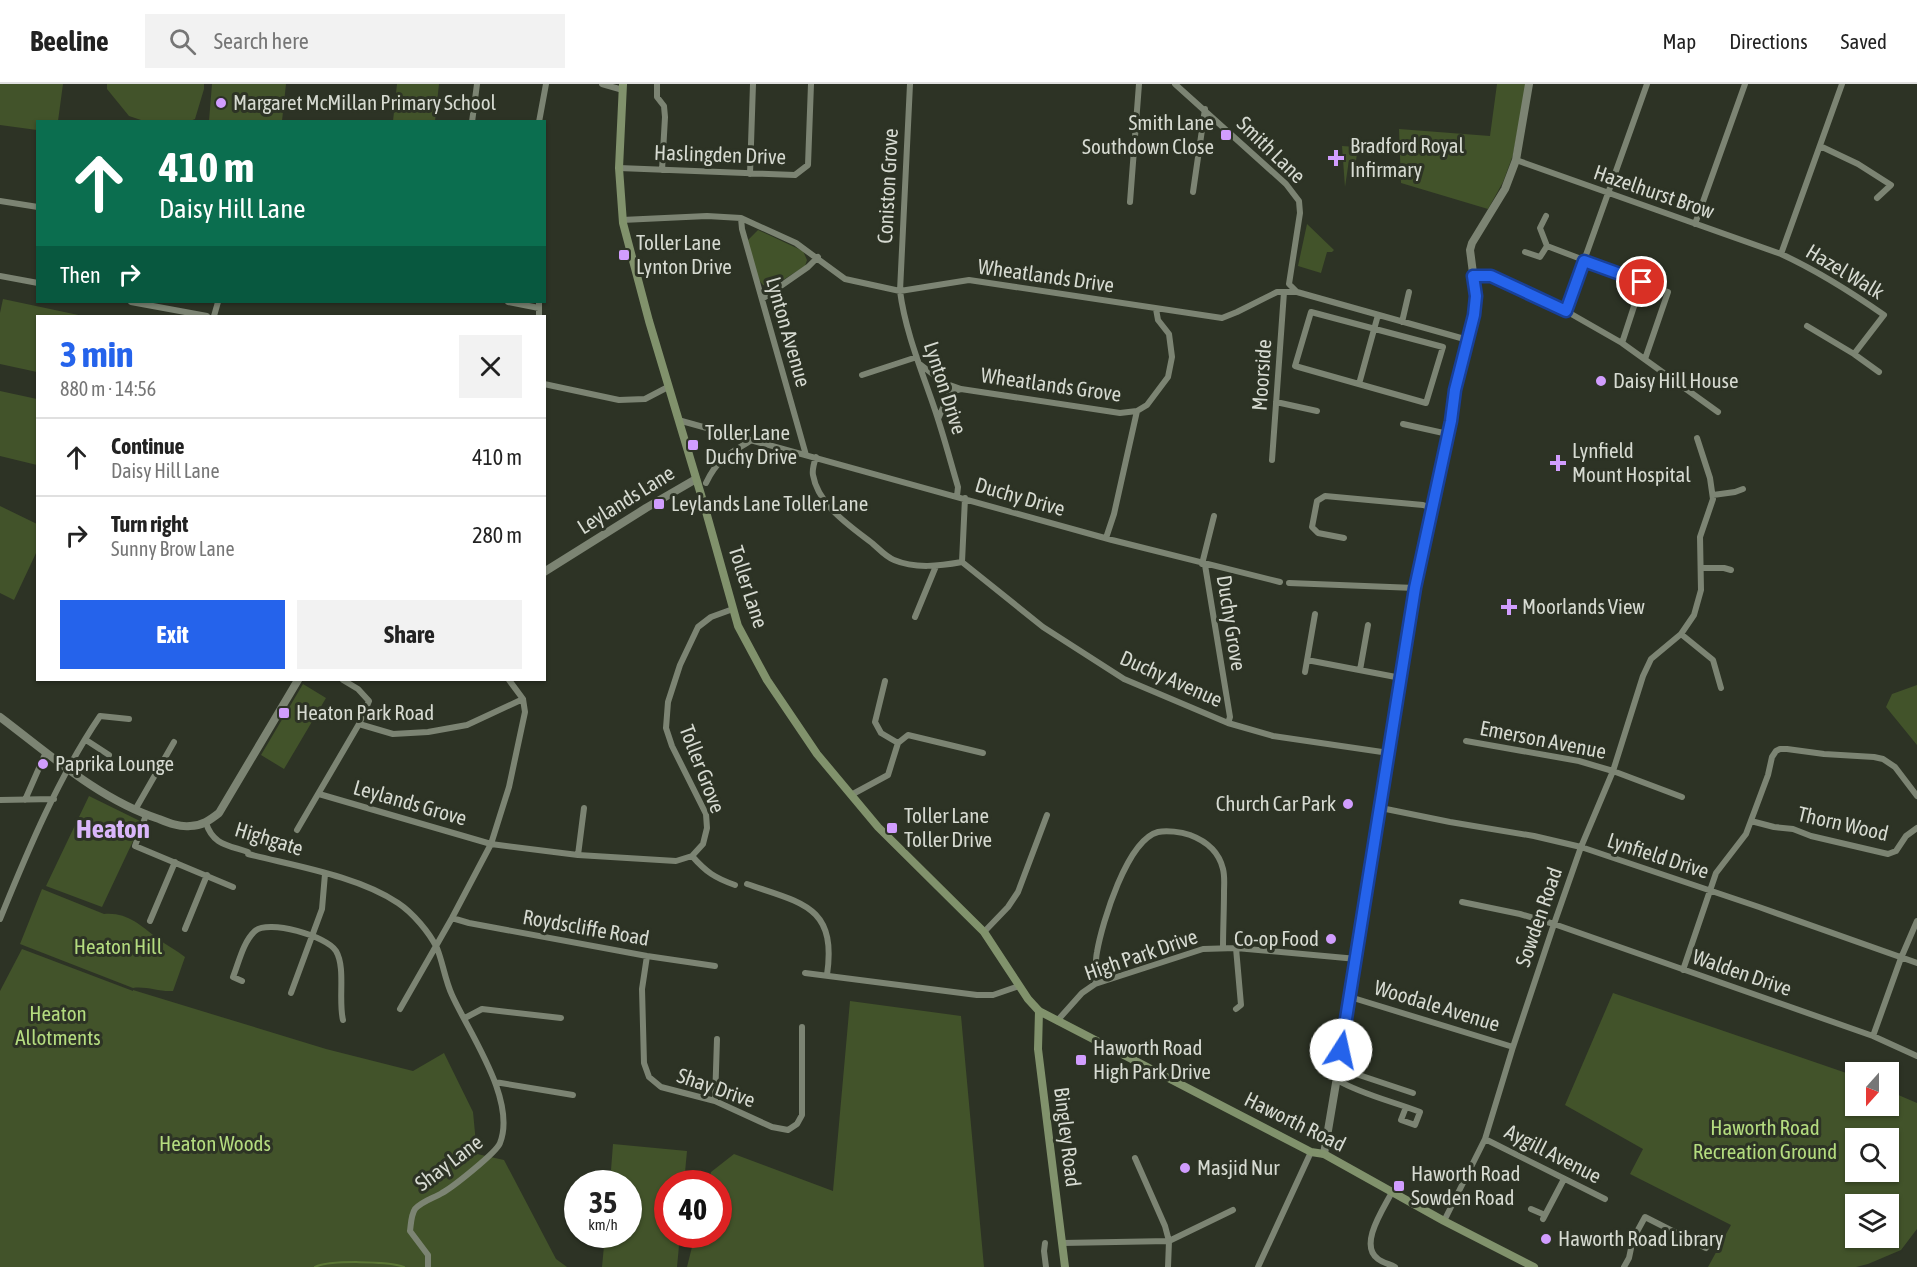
<!DOCTYPE html>
<html lang="en">
<head>
<meta charset="utf-8">
<style>
  body { margin:0; font-family:"Asap Condensed",sans-serif; background:#f2f2f2; color:#222; height:100vh; display:flex; flex-direction:column; font-size:22px; white-space:nowrap }
  * { box-sizing:border-box; margin:0 }
  p { font-size:20px; color:#767676 }
  .icon { flex:none; width:33px; height:33px; fill:none; stroke:currentColor; stroke-width:2; stroke-linecap:round; stroke-linejoin:round }
  .map { position:relative; flex:1; overflow:hidden }
  .side { position:absolute; left:36px; top:231px; width:510px; height:366px; display:flex; flex-direction:column; background:#fff; border-radius:0px; box-shadow:0 2px 4px #0004 }
  .side>* { flex:none }
  .top-card { position:absolute; left:36px; top:36px; width:510px; height:183px; border-radius:0px; box-shadow:0 2px 4px #0004; background:#0b6e4f; color:#fff; overflow:hidden }
  .needle { width:39px; rotate:201deg }
  .fabs { position:absolute; left:1845px; top:978px; display:grid; gap:12px }
  .fabs a { display:grid; place-items:center; width:54px; height:54px; border-radius:0px; background:#fff; box-shadow:0 2px 4px #0004; font-size:30px }
  .speed { position:absolute; left:564px; top:1086px; display:flex; gap:12px; font-size:30px; font-weight:700; text-align:center }
  .speed>* { display:grid; place-content:center; width:78px; height:78px; border-radius:50%; background:#fff; box-shadow:0 2px 4px #0004; line-height:1 }
  .speed small { font-size:15px; font-weight:400 }
  .speed .limit { border:9px solid #d22; background:#fff; color:#111 }
  .pin { position:absolute; display:grid; place-items:center; width:51px; height:51px; color:#fff; margin:-26px; border:3px solid #fff; border-radius:50%; box-shadow:0 2px 6px #0007 }
  .me { position:absolute; width:66px; margin:-33px; rotate:10deg; stroke-linejoin:round; filter:drop-shadow(0 0 4px #0008) }
  .turn { display:flex; align-items:center; gap:21px; height:126px; padding:0 24px; font-size:27px }
  .turn .icon { width:78px; height:78px; stroke-width:2.5 }
  .turn b { display:block; font-size:42px; line-height:51px }
  .then { display:flex; align-items:center; height:57px; padding:0 24px; background:#0003; gap:12px; font-size:22px }
  .round { display:grid; place-items:center; flex:none; width:63px; height:63px; border-radius:0px; background:#f2f2f2 }
  .head { display:flex; align-items:center; justify-content:space-between; height:102px; padding:0 24px }
  h1 { font-size:36px; font-weight:700; line-height:45px; color:#2563eb }
  .primary-button { display:flex; gap:12px; margin-top:auto; padding:12px 24px }
  .primary-button a { flex:1; height:69px; border-radius:0px; background:#2563eb; color:#fff; font-size:24px; font-weight:700; line-height:69px; text-align:center }
  .primary-button a+a { background:#f2f2f2; color:#222 }
  ul { padding:0; list-style:none }
  li { display:flex; align-items:center; gap:18px; height:78px; padding:0 24px; border-top:2px solid #e0e0e0 }
  li div { flex:1 }
  li b { display:block; font-size:22px }
  li em { font-style:normal }
  header { display:flex; align-items:center; gap:36px; box-sizing:border-box; height:84px; padding:0 30px; background:#fff; border-bottom:2px solid #e0e0e0 }
  header strong { font-size:28px }
  nav { display:flex; gap:33px; margin-inline-start:auto; font-size:21px }
  .search { width:420px; height:54px; background:#f2f2f2; display:flex; align-items:center; gap:15px; box-sizing:border-box; padding:0 21px; border-radius:0px; color:#767676; font-size:22px }
  .map>svg:first-child { display:block }
</style>
</head>
<body>
<header>
<strong>Beeline</strong>
<div class="search"><svg class="icon" aria-label="search" viewBox="0 0 24 24"><circle cx="10" cy="10" r="6"/><path d="M15 15l6 6"/></svg>Search here</div>
<nav><a>Map</a><a>Directions</a><a>Saved</a></nav>
</header>
<div class="map">
<svg width="1917" height="1183" viewBox="0 0 1917 1183">
  <rect width="100%" height="100%" fill="#2d3325"/>
  <path fill="#42532a" fill-rule="evenodd" d="M0,0H63L58,37L38,38L37,46L0,41Z
    M107,0H204V5L195,35L190,37H144L129,32L107,5Z
    M212,0H286L282,37H209Z
    M397,0H439L435,37H393Z
    M1497,0H1526L1513,71L1503,98L1488,125L1401,99L1399,45L1490,52Z
    M1342,62L1371,64V72L1357,69L1356,77L1349,76L1345,103Z
    M1307,140L1334,166L1332,168H1327L1321,189L1298,182Z
    M758,146L803,167L807,176L805,182L772,203L763,201L759,196L747,157Z
    M3,215L83,232H38L37,288L0,280V229Z
    M0,307L37,315V381L0,372Z
    M0,422L37,440V467L14,516L0,509Z
    M303,600L326,614L284,685L261,671Z
    M1917,601V661L1886,623L1892,610Z
    M89,712L142,738L102,823L46,802Z
    M42,805L104,830C127,828 140,841 157,854C166,861 176,866 185,873L173,907C159,908 146,902 133,904L20,860Z
    M22,865L133,907V906L326,965L413,987L444,969L473,1028L477,1070L504,1076L556,1175L567,1183H0V907Z
    M1613,909L1855,992L1856,1022H1888L1889,1007L1917,1019V1145L1901,1166L1868,1180L1856,1183H1708L1731,1141L1630,1090L1643,1065L1565,1021ZM1856,1054H1888V1088H1856ZM1856,1120H1888V1154H1856Z
    M850,917L961,932L984,1183H687L695,1151L718,1150V1100L708,1099L711,1088L734,1070L833,1107Z
    M613,1060L687,1067L684,1099L668,1100V1150L680,1151L677,1183H602L605,1151L628,1150V1100L610,1099Z"/>
  <g fill="none" stroke-linecap="round" stroke-linejoin="round">
    <path stroke="#5c7736" stroke-width="2" d="M315,1183C329,1176 389,1177 404,1183"/>
    <path stroke="#7c8473" stroke-width="6" d="M602,0L623,6
      M657,0V13L664,22L665,33L662,86
      M910,0L900,207C905,246 921,285 934,323C943,349 950,376 958,403L957,412
      M1175,0L1286,100L1299,117L1300,129L1289,200L1297,208
      M472,38L477,0
      M539,38L546,0
      M1820,62L1858,80L1891,101L1877,114
      M1516,76L1781,170C1818,187 1851,208 1884,231L1854,270L1879,288
      M619,84L795,91L808,81L811,0
      M750,90L753,0
      M1193,108L1205,25
      M0,117L38,123
      M1130,118L1139,0
      M1546,132L1540,144L1547,162
      M741,134L742,145L806,371
      M622,136L707,132L741,134L796,159L845,195L900,207L969,196L1222,234L1237,228L1277,208H1297L1468,256
      M1695,140L1745,0
      M1525,168L1540,173L1547,162L1668,208L1645,275
      M1781,170L1842,0
      M0,192L38,199
      M1473,193L1491,192L1566,227L1622,259L1718,328
      M762,215L808,183L818,173
      M131,218L207,232
      M508,218L539,224
      M539,218V232
      M1566,227L1647,0
      M1311,228L1443,263L1426,319L1295,282Z
      M214,232L218,218
      M1402,238L1409,208
      M1807,242L1854,270
      M1622,259L1642,198
      M921,281L944,299L961,305L1120,329L1137,327L1147,321L1168,293L1172,273L1169,250L1158,236L1156,225
      M862,291L917,273
      M544,300L619,316L645,315L668,303
      M1359,300L1378,231
      M1276,318L1317,327
      M938,335L950,308L961,305
      M678,336L1112,456L1280,498
      M1403,340L1448,350
      M816,373C814,379 812,386 813,391C818,421 850,442 872,459C879,465 886,473 894,476C915,485 940,482 962,478
      M1272,376L1284,208
      M706,399C717,375 730,369 752,356
      M1713,411L1735,408L1743,405
      M965,414L962,478L1043,543L1124,595L1228,639L1273,652L1389,669
      M1106,454L1114,430L1137,327
      M1344,454L1318,449L1312,443L1317,417L1325,412L1423,421L1432,424
      M1202,480L1214,432
      M1205,481L1230,633L1228,639
      M1702,484H1724L1731,486
      M1289,499L1415,504
      M915,533L936,482
      M1681,550L1713,576L1721,604
      M1307,576L1401,594
      M1360,586L1368,541
      M1305,588L1315,530
      M885,597L875,638L881,649L898,659
      M359,640L393,650L428,648L467,641L523,615
      M86,656L109,671
      M1466,657L1579,677L1613,687L1682,713
      M319,710L491,760L578,771L676,777L692,772L703,760L707,744L706,730L672,662L666,644L668,618L680,581L698,543L711,533L733,525
      M851,711L888,691L898,659L908,651L983,669
      M0,716L54,715
      M25,716L46,668
      M1381,724L1450,738L1534,752L1581,763L1759,823L1917,879
      M135,726L174,658
      M146,731L135,762L233,803
      M1751,737L1774,743L1793,745L1811,752L1888,770L1896,767L1906,752L1917,744
      M206,739C213,761 228,761 248,768V770C295,782 358,792 398,819C413,829 429,848 437,864C443,879 445,896 452,911C469,949 517,1016 500,1059C497,1068 453,1103 442,1109C434,1114 422,1117 415,1125C411,1131 411,1140 410,1147L428,1171V1183
      M297,746L359,640L369,617L358,605L343,596
      M578,771L584,724
      M692,772C706,788 715,794 735,801
      M747,800C802,819 837,822 827,891
      M1462,818L1520,830L1554,840L1873,952L1917,972
      M452,834L469,839L647,872L715,882
      M0,835C28,766 58,694 100,632L129,635
      M150,837L175,778
      M185,845L207,791
      M984,848L1008,823L1018,808L1047,731
      M1236,864L1241,921L1236,925
      M647,872L642,905L644,979L649,993L661,1003L715,1017L772,1043L788,1046L797,1040L802,1031V943
      M1683,886L1716,789L1746,750L1768,691L1772,673L1776,667L1780,665H1787L1824,670L1874,673L1883,675L1895,683L1917,712
      M805,889L977,911H993L1019,902
      M242,897L233,893C239,878 243,858 255,847C268,835 327,852 336,867C346,884 338,916 343,936
      M1095,900C1096,889 1095,878 1097,868C1102,839 1127,756 1158,748C1167,746 1181,748 1190,751C1206,757 1219,768 1223,785C1225,793 1224,801 1224,808C1224,827 1223,845 1223,864
      M291,909L322,825L325,790
      M1350,913L1513,963
      M400,925L452,834L491,760L509,703L525,628L523,615L509,596
      M465,934L482,925L561,934
      M1057,937L1082,909L1095,900L1203,865L1236,864L1357,875
      M1873,952L1901,874L1917,837
      M1338,984L1413,1009
      M1337,996C1363,1011 1392,1017 1420,1028L1415,1041L1401,1036L1406,1023
      M495,998L573,1011
      M715,1017L717,955
      M1485,1055L1605,1115
      M1135,1074L1165,1142L1169,1157L1168,1183
      M1392,1108C1384,1124 1358,1161 1378,1175C1383,1179 1390,1180 1395,1183
      M1531,1125L1545,1131
      M1543,1135L1564,1095
      M1444,1137L1485,1055L1513,963L1554,840L1581,763L1613,687L1643,592L1651,575L1681,550L1694,531L1701,506L1700,453L1713,415L1710,394L1697,354
      M1045,1159L1044,1167L1046,1183
      M1062,1159L1169,1157L1233,1126
      M1258,1183L1311,1068
      M1624,1183L1629,1174L1633,1155L1645,1133L1706,1164"/>
    <path stroke="#7c8473" stroke-width="8" d="M544,488L646,424L696,395
      M0,633C49,670 100,716 159,735C169,739 179,743 190,742C202,742 210,736 219,729L298,596
      M1324,1070L1357,875L1415,504L1451,337L1455,306L1474,231L1476,212L1470,166L1472,159L1505,105L1516,76L1529,0"/>
    <path stroke="#81926c" stroke-width="8" d="M623,0L619,84L623,139L649,237L705,424L738,542L767,596L817,670L878,743L984,848L1028,915L1039,927L1311,1068L1324,1070L1444,1137L1534,1183
      M1039,927L1038,965L1065,1183"/>
  </g>
  <g fill="none" stroke-linecap="round" stroke-linejoin="round">
    <g stroke="#184099" stroke-width="15">
      <path id="route" d="M1341,966L1415,504L1451,337L1455,306L1474,231L1476,212L1473,192H1491L1566,227L1584,177L1642,198"/>
    </g>
    <use href="#route" stroke="#2563eb" stroke-width="10"/>
  </g>
  <g fill="#d19dfe" stroke="#2d3325" stroke-width="2">
    <circle cx="221" cy="19" r="6"/>
    <rect x="1220" y="45" width="12" height="12" rx="3"/>
    <path d="M1333 65h6v6h6v6h-6v6h-6v-6h-6v-6h6z"/>
    <rect x="618" y="165" width="12" height="12" rx="3"/>
    <circle cx="1601" cy="297" r="6"/>
    <rect x="687" y="355" width="12" height="12" rx="3"/>
    <path d="M1555 370h6v6h6v6h-6v6h-6v-6h-6v-6h6z"/>
    <rect x="653" y="414" width="12" height="12" rx="3"/>
    <path d="M1506 514h6v6h6v6h-6v6h-6v-6h-6v-6h6z"/>
    <rect x="278" y="623" width="12" height="12" rx="3"/>
    <circle cx="43" cy="680" r="6"/>
    <circle cx="1348" cy="720" r="6"/>
    <rect x="886" y="738" width="12" height="12" rx="3"/>
    <circle cx="1331" cy="855" r="6"/>
    <rect x="1075" y="970" width="12" height="12" rx="3"/>
    <circle cx="1185" cy="1084" r="6"/>
    <rect x="1393" y="1096" width="12" height="12" rx="3"/>
    <circle cx="1546" cy="1155" r="6"/>
  </g>
  <g text-anchor="middle" stroke-width="6" stroke-linejoin="round" paint-order="stroke">
    <g font-size="21" fill="#d6dad1" stroke="#2d3325" text-anchor="start">
      <text x="233" y="26">Margaret McMillan Primary School</text>
      <text x="1214" y="46" text-anchor="end">Smith Lane<tspan x="1214" dy="24">Southdown Close</tspan></text>
      <text x="1350" y="69">Bradford Royal<tspan x="1350" dy="24">Infirmary</tspan></text>
      <text x="636" y="166">Toller Lane<tspan x="636" dy="24">Lynton Drive</tspan></text>
      <text x="1613" y="304">Daisy Hill House</text>
      <text x="705" y="356">Toller Lane<tspan x="705" dy="24">Duchy Drive</tspan></text>
      <text x="1572" y="374">Lynfield<tspan x="1572" dy="24">Mount Hospital</tspan></text>
      <text x="671" y="427">Leylands Lane Toller Lane</text>
      <text x="1522" y="530">Moorlands View</text>
      <text x="296" y="636">Heaton Park Road</text>
      <text x="55" y="687">Paprika Lounge</text>
      <text x="1336" y="727" text-anchor="end">Church Car Park</text>
      <text x="904" y="739">Toller Lane<tspan x="904" dy="24">Toller Drive</tspan></text>
      <text x="1319" y="862" text-anchor="end">Co-op Food</text>
      <text x="1093" y="971">Haworth Road<tspan x="1093" dy="24">High Park Drive</tspan></text>
      <text x="1197" y="1091">Masjid Nur</text>
      <text x="1411" y="1097">Haworth Road<tspan x="1411" dy="24">Sowden Road</tspan></text>
      <text x="1558" y="1162">Haworth Road Library</text>
    </g>
    <g font-size="21" fill="#d6dad1" stroke="#2d3325">
      <text transform="translate(1271 66) rotate(44)" y="7">Smith Lane</text>
      <text transform="translate(720 71) rotate(2)" y="7">Haslingden Drive</text>
      <text transform="translate(888 102) rotate(-87)" y="7">Coniston Grove</text>
      <text transform="translate(1654 108) rotate(19)" y="7">Hazelhurst Brow</text>
      <text transform="translate(1845 188) rotate(31)" y="7">Hazel Walk</text>
      <text transform="translate(1046 192) rotate(8)" y="7">Wheatlands Drive</text>
      <text transform="translate(788 248) rotate(74)" y="7">Lynton Avenue</text>
      <text transform="translate(1262 291) rotate(-86)" y="7">Moorside</text>
      <text transform="translate(1051 301) rotate(8)" y="7">Wheatlands Grove</text>
      <text transform="translate(945 304) rotate(72)" y="7">Lynton Drive</text>
      <text transform="translate(1020 413) rotate(16)" y="7">Duchy Drive</text>
      <text transform="translate(626 416) rotate(-32)" y="7">Leylands Lane</text>
      <text transform="translate(748 503) rotate(72)" y="7">Toller Lane</text>
      <text transform="translate(1231 539) rotate(81)" y="7">Duchy Grove</text>
      <text transform="translate(1171 595) rotate(24)" y="7">Duchy Avenue</text>
      <text transform="translate(1543 656) rotate(11)" y="7">Emerson Avenue</text>
      <text transform="translate(702 685) rotate(69)" y="7">Toller Grove</text>
      <text transform="translate(410 719) rotate(16)" y="7">Leylands Grove</text>
      <text transform="translate(1843 740) rotate(13)" y="7">Thorn Wood</text>
      <text transform="translate(269 755) rotate(17)" y="7">Highgate</text>
      <text transform="translate(1658 772) rotate(18)" y="7">Lynfield Drive</text>
      <text transform="translate(1539 833) rotate(-71)" y="7">Sowden Road</text>
      <text transform="translate(586 844) rotate(10)" y="7">Roydscliffe Road</text>
      <text transform="translate(1141 871) rotate(-19)" y="7">High Park Drive</text>
      <text transform="translate(1742 889) rotate(19)" y="7">Walden Drive</text>
      <text transform="translate(1437 922) rotate(17)" y="7">Woodale Avenue</text>
      <text transform="translate(716 1004) rotate(19)" y="7">Shay Drive</text>
      <text transform="translate(1295 1038) rotate(26)" y="7">Haworth Road</text>
      <text transform="translate(1067 1053) rotate(83)" y="7">Bingley Road</text>
      <text transform="translate(1553 1070) rotate(27)" y="7">Aygill Avenue</text>
      <text transform="translate(449 1079) rotate(-37)" y="7">Shay Lane</text>
    </g>
    <g font-size="21" fill="#b4dc7f" stroke="#2d3325">
      <text x="118" y="870">Heaton Hill</text>
      <text x="58" y="937">Heaton<tspan x="58" dy="24">Allotments</tspan></text>
      <text x="1765" y="1051">Haworth Road<tspan x="1765" dy="24">Recreation Ground</tspan></text>
      <text x="215" y="1067">Heaton Woods</text>
    </g>
    <g font-size="27" font-weight="bold" fill="#d9b6fa" stroke="#2d3325">
      <text x="113" y="754">Heaton</text>
    </g>
  </g>
</svg>
<div class="fabs">
<a><svg class="needle" viewBox="-14 -14 28 28"><path d="M0-13l5 13h-10z" fill="#e53935"/><path d="M0 13l5-13h-10z" fill="#767676"/></svg></a>
<a><svg class="icon" aria-label="search" viewBox="0 0 24 24"><circle cx="10" cy="10" r="6"/><path d="M15 15l6 6"/></svg></a>
<a><svg class="icon" aria-label="layers" viewBox="0 0 24 24"><path d="M12 4l9 5-9 5-9-5zM3 14l9 5 9-5"/></svg></a>
</div>
<div class="speed"><div>35<small>km/h</small></div><div class="limit">40</div></div>
<div class="pin" style="left:1642px;top:198px;background:#d93025"><svg class="icon" aria-label="arrive" viewBox="0 0 24 24"><path d="M6 21V4h12l-3 4 3 4H6"/></svg></div>
<svg class="me" style="left:1341px;top:966px" viewBox="-20 -20 40 40"><circle r="19" fill="#fff"/><path d="M0-13L10 11 0 6-10 11z" fill="#2563eb"/></svg>
<div class="top-card">
<div class="turn"><svg class="icon" aria-label="ahead" viewBox="0 0 24 24"><path d="M12 20V5M6 11l6-6 6 6"/></svg><div><b>410 m</b>Daisy Hill Lane</div></div>
<div class="then">Then<svg class="icon" aria-label="right" viewBox="0 0 24 24"><path d="M7 20v-9h11M14 6l5 5-5 5"/></svg></div>
</div>
<section class="side">
<div class="head"><div><h1>3 min</h1><p>880 m · 14:56</p></div><a class="round"><svg class="icon" aria-label="close" viewBox="0 0 24 24"><path d="M6 6l12 12M18 6L6 18"/></svg></a></div>
<ul>
<li><svg class="icon" aria-label="ahead" viewBox="0 0 24 24"><path d="M12 20V5M6 11l6-6 6 6"/></svg><div><b>Continue</b><p>Daisy Hill Lane</p></div><em>410 m</em></li>
<li><svg class="icon" aria-label="right" viewBox="0 0 24 24"><path d="M7 20v-9h11M14 6l5 5-5 5"/></svg><div><b>Turn right</b><p>Sunny Brow Lane</p></div><em>280 m</em></li>
</ul>
<div class="primary-button"><a>Exit</a><a>Share</a></div>
</section>
</div>
</body>
</html>
